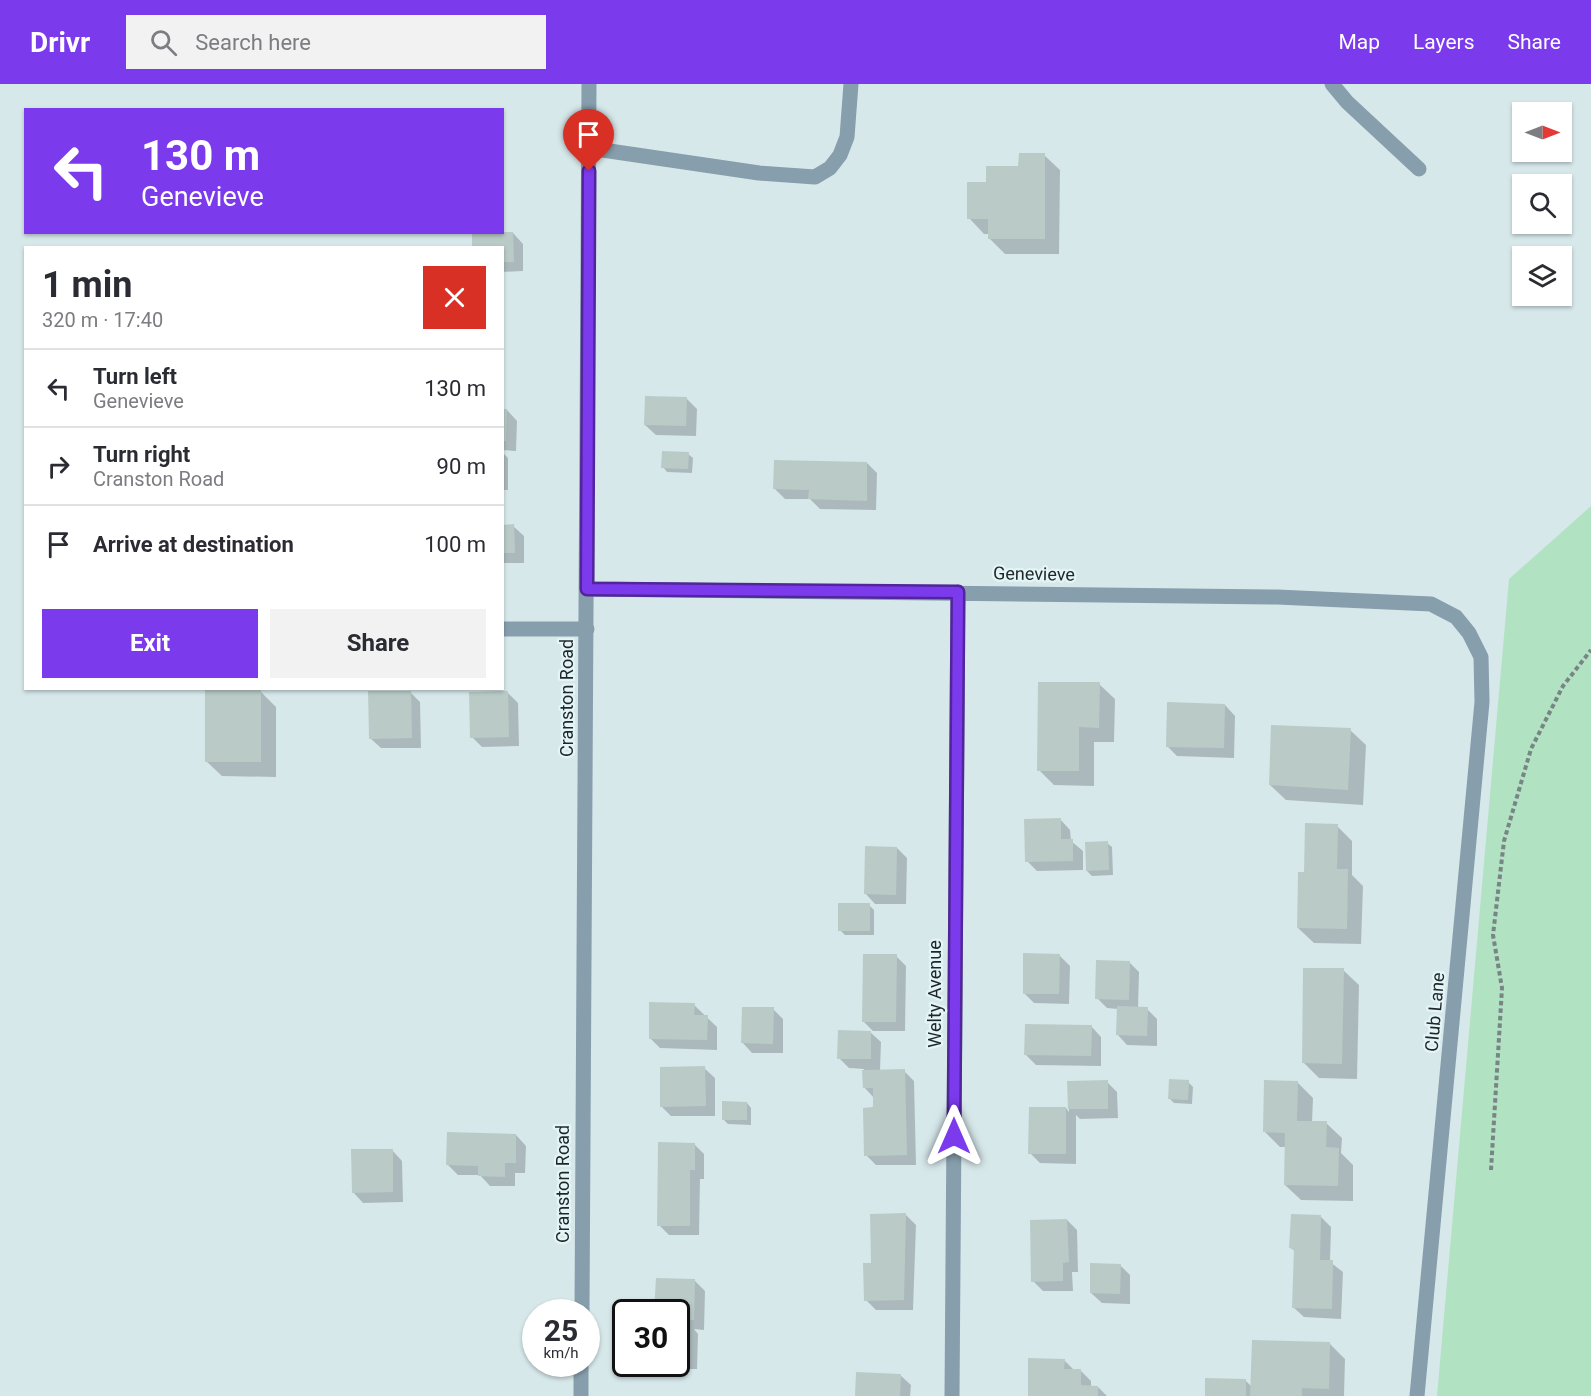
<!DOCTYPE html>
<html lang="en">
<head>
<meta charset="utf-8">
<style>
  body { margin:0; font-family:Roboto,sans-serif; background:#f2f2f3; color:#2b2b33; height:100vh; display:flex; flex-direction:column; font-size:22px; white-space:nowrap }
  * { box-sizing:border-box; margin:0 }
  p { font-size:20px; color:#7c7c81 }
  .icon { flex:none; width:33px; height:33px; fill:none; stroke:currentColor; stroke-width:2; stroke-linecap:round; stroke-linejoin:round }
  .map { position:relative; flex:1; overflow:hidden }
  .sheet { position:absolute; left:24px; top:162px; width:480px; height:444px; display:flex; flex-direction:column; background:#fff; border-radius:0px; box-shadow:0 2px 4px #0004 }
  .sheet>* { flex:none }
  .banner { position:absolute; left:24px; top:24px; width:480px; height:126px; border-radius:0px; box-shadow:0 2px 4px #0004; background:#7c3aed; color:#fff; overflow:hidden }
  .needle { width:39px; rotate:90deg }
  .fabs { position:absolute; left:1512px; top:18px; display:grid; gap:12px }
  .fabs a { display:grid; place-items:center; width:60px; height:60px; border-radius:0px; background:#fff; box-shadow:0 2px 4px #0004; font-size:30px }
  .speed { position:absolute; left:522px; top:1215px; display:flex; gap:12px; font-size:30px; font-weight:700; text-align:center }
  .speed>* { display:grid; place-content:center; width:78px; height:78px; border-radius:50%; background:#fff; box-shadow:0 2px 4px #0004; line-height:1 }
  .speed small { font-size:15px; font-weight:400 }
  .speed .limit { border:3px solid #111; border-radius:9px; background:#fff; color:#111 }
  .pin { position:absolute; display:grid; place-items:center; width:51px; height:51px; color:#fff; margin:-62px -26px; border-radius:50% 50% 50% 0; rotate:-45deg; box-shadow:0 0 6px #0007 }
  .pin .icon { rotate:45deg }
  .me { position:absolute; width:66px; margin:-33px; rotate:0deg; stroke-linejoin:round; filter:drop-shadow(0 0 4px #0008) }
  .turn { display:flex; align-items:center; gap:21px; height:126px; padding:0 18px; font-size:27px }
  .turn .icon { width:78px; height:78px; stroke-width:2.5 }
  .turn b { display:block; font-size:42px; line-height:51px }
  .round { display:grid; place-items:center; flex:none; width:63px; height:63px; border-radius:0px; background:#f2f2f3 }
  .head { display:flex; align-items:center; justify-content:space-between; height:102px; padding:0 18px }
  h1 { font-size:36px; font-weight:700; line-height:45px }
  .primary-button { display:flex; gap:12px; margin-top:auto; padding:12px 18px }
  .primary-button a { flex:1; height:69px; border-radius:0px; background:#7c3aed; color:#fff; font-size:24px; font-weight:700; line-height:69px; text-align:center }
  .primary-button a+a { background:#f2f2f3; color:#2b2b33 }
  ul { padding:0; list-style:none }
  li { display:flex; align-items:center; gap:18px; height:78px; padding:0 18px; border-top:2px solid #e1e1e2 }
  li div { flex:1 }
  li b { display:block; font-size:22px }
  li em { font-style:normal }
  header { display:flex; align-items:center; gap:36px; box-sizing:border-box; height:84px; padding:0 30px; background:#7c3aed; color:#fff }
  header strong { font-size:28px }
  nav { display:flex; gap:33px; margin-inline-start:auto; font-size:21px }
  .search { width:420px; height:54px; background:#f2f2f3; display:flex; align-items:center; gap:15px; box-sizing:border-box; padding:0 21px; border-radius:0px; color:#7c7c81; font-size:22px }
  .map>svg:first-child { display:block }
</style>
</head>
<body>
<header>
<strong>Drivr</strong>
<div class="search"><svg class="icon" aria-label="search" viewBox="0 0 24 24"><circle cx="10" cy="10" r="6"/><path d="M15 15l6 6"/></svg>Search here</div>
<nav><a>Map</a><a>Layers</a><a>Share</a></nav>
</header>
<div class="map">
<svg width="1591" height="1312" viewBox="0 0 1591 1312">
  <rect width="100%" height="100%" fill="#d7e8eb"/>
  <path fill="#b1e2c1" d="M1591,422V1312H1437L1509,495Z"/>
  <path fill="#0003" d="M1044,71L1060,86L1059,170H1005L989,154V150H984L969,134L988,100Z
    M513,149L523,160V187L502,188V164Z
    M687,315L697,325L696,352L656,351L645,341Z
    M502,326H507L517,337L516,367L502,366Z
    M502,368L508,374V406H502Z
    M688,370L693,374L692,389L667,388L663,383Z
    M867,379L877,389L876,426L820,425L810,415H785L774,404Z
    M502,442H513L524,452V479H502Z
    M1099,600L1115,615L1114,658H1094V702L1054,701L1039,686Z
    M261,608L276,623V693L222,692L206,677Z
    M410,608L420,618L421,664H381L370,654Z
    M508,609L518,619L519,662L482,663L472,653Z
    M1225,621L1235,632L1234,674L1177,672L1167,662Z
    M1350,646L1366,661L1363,721L1286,716L1270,701Z
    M1060,735L1070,746L1071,757L1083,767V786L1037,787L1027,777Z
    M1337,742L1352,757V791L1363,802L1361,860L1314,859L1298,844L1305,790Z
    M1107,759L1112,763L1113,791L1092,792L1087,787Z
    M897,764L907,774L906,820H875L865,809Z
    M869,821L874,826V851H845L840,846Z
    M896,872L906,882L905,947H873L863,937Z
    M1060,872L1070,882L1069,920L1034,919L1024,909Z
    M1129,878L1139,888L1138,925H1147L1157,935V962L1127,961L1117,950L1118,925L1107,924L1097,914Z
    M1343,886L1359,901L1357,995L1319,994L1303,978Z
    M694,921L717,943V966L660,964L650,954Z
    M773,925L783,935V969H752L742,958Z
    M1091,942L1101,953V982L1036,981L1026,971Z
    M870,948L881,958L880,987H904L914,997L916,1081H876L866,1071L874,1014L864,1003V985L849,984L839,974Z
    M704,984L715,994V1032H671L661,1022Z
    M1069,998H1107L1117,1008L1118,1034L1080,1035L1076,1031V1080L1040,1079L1030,1069L1066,1024L1069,1028Z
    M1188,998L1193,1003L1192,1020L1174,1019L1169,1014Z
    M1297,998L1313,1014L1312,1039H1326L1342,1054L1341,1069L1353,1081V1117L1301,1116L1285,1101L1286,1063H1280L1265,1048Z
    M747,1019L751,1024V1041L728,1040L723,1035Z
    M516,1051L526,1062L525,1089H515V1102H490L480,1091H458L448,1081Z
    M694,1060L704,1070V1095H700L699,1151H669L659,1141Z
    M392,1066L402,1077L403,1118L363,1119L353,1108Z
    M906,1131L916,1141L913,1226H876L866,1216L872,1180Z
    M1321,1133L1331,1143L1330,1178L1343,1188L1341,1235L1304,1233L1293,1223L1296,1168L1291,1164Z
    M1067,1136L1077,1146L1078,1188H1072L1073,1207H1043L1033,1197Z
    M1120,1181L1130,1191V1220L1102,1219L1091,1209Z
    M657,1196L695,1197L705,1207L704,1246L694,1245L698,1250L697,1285H675L670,1280H676V1228H656Z
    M1330,1260L1345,1275L1344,1312H1206L1246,1297L1252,1303Z
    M1064,1276L1074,1286L1081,1287L1091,1297V1303H1098L1107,1312H1029Z
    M900,1291L911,1301L910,1312H857Z"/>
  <path fill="#bacbc7" d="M1019,69H1045V155H988V135H967V98H986V82H1018Z
    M513,148L514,178H502V164H472V149Z
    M645,312L687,313L686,342L644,341Z
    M502,325H507L506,357H502Z
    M662,367L689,368L688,385L661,384Z
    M774,376L867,378V417L808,415L809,406L773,405Z
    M514,440L515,469H502V441Z
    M1038,598H1100L1099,644L1079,643V687H1037Z
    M205,606H261V678H205Z
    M368,607H411L412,654L369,655Z
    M508,607L509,653L470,654L469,608Z
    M1167,618L1225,620L1224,664L1166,663Z
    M1271,641L1351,644L1348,706L1269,701Z
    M1061,734V755H1073V777L1025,778L1024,735Z
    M1305,739L1338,740L1337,785H1348L1347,845L1297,844L1298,788H1304Z
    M1108,757L1109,786L1086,787L1085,758Z
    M865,762L897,763L896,811L864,810Z
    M838,819H870V847H838Z
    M1023,869L1060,870L1059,910H1023Z
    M863,870H897L896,938H862Z
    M1096,876L1130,877L1129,916L1095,915Z
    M1303,884H1344L1342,980L1302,979Z
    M649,918L695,919L694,931H708L707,956L649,955Z
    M1117,922L1148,923L1147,952L1116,951Z
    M742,923H774L773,960L741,959Z
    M1025,940L1092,941L1091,972L1024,971Z
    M838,946L871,947V975H837Z
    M705,982L706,1022L660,1023V983Z
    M905,985L907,1071L864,1072L863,1024L873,1023V1004H863L862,986Z
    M1169,995L1189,996L1188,1016L1168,1015Z
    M1108,996V1025H1068L1067,997Z
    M1264,996L1298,997L1297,1037H1327L1326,1063L1339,1064L1338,1102L1284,1101L1285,1049L1263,1048Z
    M722,1017L747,1018V1036H722Z
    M1029,1023H1066V1070H1028Z
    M447,1048L516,1050V1079H505V1093L478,1092V1082L446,1081Z
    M658,1058L695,1059V1086H690V1142H657Z
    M351,1065H393V1108L352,1109Z
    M906,1129L904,1216L864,1217L863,1179H871L870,1130Z
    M1291,1130L1321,1131L1320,1176H1333L1332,1225L1292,1224L1294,1165L1289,1164Z
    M1067,1135L1069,1178L1063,1179V1197L1031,1198L1030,1136Z
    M1090,1179L1121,1180L1120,1210L1090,1209Z
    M656,1194L695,1195L694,1236H676V1228H654Z
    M676,1238H689L688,1275H676Z
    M1252,1256L1330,1258L1329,1305L1302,1304V1312H1250Z
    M1028,1274L1065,1275L1064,1285H1081V1301L1098,1302V1312H1028Z
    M856,1288L901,1290L900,1312H855Z
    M1205,1294L1246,1295V1312H1205Z"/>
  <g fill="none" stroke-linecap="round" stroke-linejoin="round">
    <path stroke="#788486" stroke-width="4" stroke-dasharray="4.5 3" stroke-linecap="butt" d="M1491,1086L1502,904L1493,851L1504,757L1531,665L1563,602L1591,566"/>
    <path stroke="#879eac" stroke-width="15" d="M589,64L759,89L815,93L830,84L840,71L847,53L851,0"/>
    <path stroke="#879eac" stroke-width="15" d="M1332,0L1347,18L1419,85
      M587,505L1277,513L1431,520L1456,533L1469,549L1481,573L1482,618L1417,1312
      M502,545H587
      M952,1312L958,508"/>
    <path stroke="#879eac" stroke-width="15" d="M582,1228L589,0
      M581,1312V1280"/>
  </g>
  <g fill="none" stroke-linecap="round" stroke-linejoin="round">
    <g stroke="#51269a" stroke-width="15">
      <path id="route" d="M589,87L587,505L958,508L954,1052"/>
    </g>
    <use href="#route" stroke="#7c3aed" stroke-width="10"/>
  </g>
  <g text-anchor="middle" stroke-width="4.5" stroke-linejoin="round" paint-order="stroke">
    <g font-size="18" fill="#1f2627" stroke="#e4f5f8">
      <text transform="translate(1034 490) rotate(1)" y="6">Genevieve</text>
      <text transform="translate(567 614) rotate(-90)" y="6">Cranston Road</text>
      <text transform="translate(935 910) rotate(-90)" y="6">Welty Avenue</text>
      <text transform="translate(1435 928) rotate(-85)" y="6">Club Lane</text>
      <text transform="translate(563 1100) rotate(-90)" y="6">Cranston Road</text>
    </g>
  </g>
</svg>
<div class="fabs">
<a><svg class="needle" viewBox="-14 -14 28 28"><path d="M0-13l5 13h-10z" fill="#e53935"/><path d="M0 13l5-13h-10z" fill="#7c7c81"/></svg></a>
<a><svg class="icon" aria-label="search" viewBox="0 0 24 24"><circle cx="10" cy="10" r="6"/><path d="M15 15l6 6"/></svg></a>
<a><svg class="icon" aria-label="layers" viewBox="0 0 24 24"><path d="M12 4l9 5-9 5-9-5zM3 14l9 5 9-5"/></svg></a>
</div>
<div class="speed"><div>25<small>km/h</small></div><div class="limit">30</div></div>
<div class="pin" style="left:589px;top:87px;background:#d93025"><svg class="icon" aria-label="arrive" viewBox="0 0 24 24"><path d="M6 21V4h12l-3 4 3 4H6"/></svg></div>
<svg class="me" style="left:954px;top:1052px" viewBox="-20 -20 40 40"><path d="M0-17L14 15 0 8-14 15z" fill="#7c3aed" stroke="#fff" stroke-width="4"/></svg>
<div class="banner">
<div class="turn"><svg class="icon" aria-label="left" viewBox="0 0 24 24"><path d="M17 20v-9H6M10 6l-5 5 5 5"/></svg><div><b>130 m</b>Genevieve</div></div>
</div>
<section class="sheet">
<div class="head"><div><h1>1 min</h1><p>320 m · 17:40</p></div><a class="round" style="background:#d93025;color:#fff"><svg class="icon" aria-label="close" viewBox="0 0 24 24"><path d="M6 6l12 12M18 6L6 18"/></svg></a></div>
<ul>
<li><svg class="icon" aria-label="left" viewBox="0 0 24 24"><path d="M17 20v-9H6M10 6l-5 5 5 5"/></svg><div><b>Turn left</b><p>Genevieve</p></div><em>130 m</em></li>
<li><svg class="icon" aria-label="right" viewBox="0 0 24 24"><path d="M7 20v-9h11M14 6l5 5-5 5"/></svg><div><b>Turn right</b><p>Cranston Road</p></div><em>90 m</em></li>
<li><svg class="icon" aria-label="arrive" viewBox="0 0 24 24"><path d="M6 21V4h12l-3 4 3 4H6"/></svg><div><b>Arrive at destination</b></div><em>100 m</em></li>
</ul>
<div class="primary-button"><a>Exit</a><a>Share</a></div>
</section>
</div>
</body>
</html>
